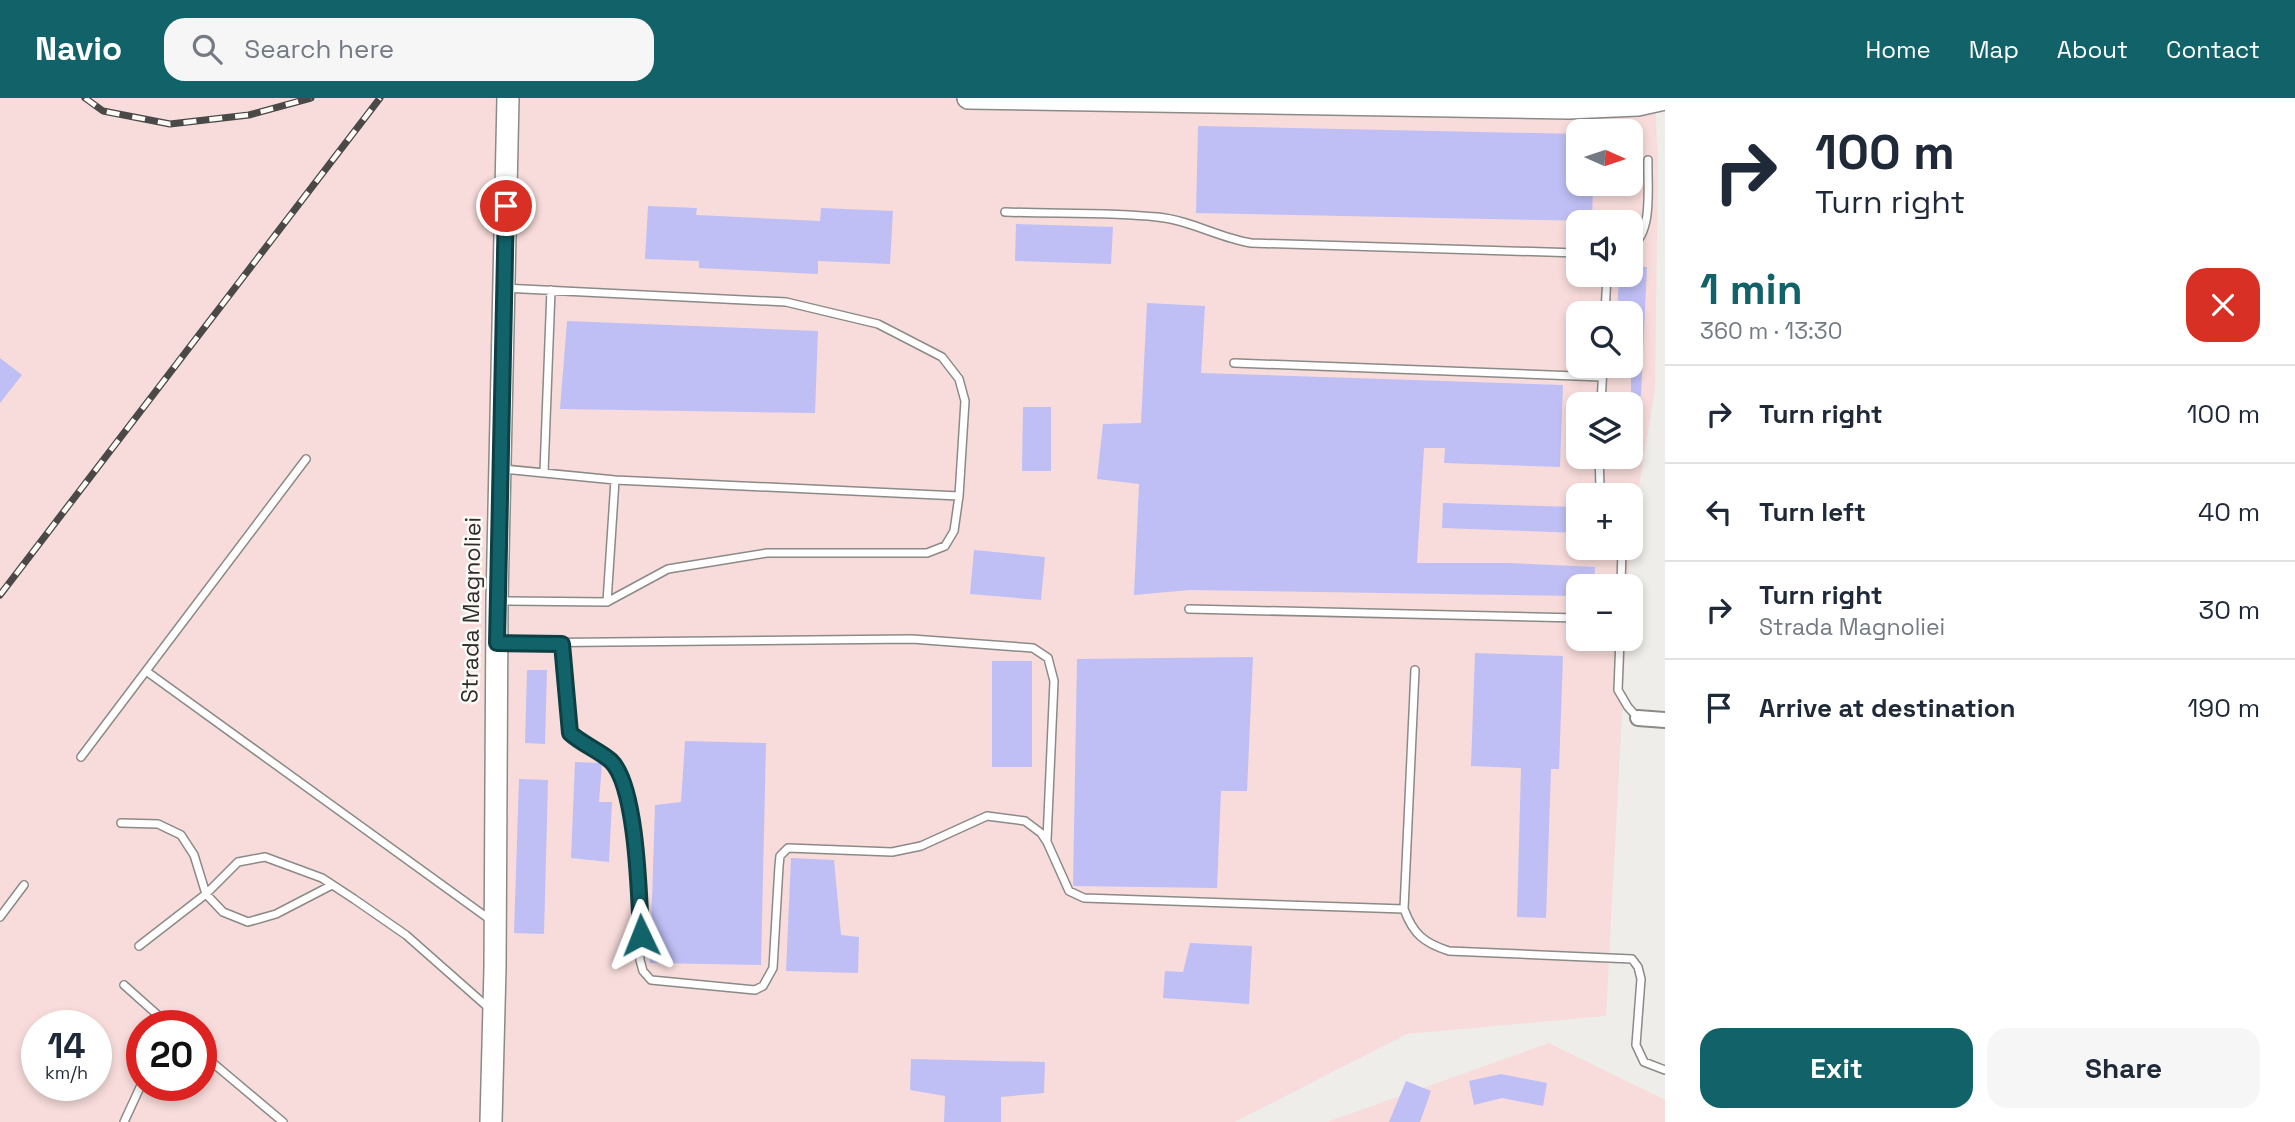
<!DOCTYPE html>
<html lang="en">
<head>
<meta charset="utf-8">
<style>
  body { margin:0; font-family:"Space Grotesk",sans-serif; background:#f6f6f7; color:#1f2937; height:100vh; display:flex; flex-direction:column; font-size:26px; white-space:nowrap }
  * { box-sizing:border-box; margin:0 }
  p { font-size:23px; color:#747a83 }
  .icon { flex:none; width:38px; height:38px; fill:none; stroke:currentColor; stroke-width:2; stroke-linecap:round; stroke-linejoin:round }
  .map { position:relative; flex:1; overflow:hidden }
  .details { display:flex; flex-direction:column; background:#fff; width:630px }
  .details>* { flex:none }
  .banner { background:#fff; color:#1f2937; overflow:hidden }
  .needle { width:46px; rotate:93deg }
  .controls { position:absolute; left:1566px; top:21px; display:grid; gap:14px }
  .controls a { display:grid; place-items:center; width:77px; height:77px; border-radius:14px; background:#fff; box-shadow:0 4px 10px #0003; font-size:35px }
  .speed { position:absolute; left:21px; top:912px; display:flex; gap:14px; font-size:35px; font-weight:700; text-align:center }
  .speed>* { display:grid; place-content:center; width:91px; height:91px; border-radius:50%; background:#fff; box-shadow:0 4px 10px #0003; line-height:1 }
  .speed small { font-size:18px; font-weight:400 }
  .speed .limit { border:10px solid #d22; background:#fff; color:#111 }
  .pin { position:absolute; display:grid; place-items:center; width:60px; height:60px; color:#fff; margin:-30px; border:4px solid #fff; border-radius:50%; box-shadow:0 2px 7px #0007 }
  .me { position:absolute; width:77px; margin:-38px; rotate:358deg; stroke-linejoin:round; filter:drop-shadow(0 0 5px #0008) }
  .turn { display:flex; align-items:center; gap:24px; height:147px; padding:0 35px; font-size:32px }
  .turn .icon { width:91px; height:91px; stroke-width:2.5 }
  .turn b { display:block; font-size:49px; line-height:60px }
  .round { display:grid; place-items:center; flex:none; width:74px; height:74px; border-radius:21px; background:#f6f6f7 }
  .head { display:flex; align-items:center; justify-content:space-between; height:119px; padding:0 35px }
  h1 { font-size:42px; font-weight:700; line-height:52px; color:#126269 }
  .cta { display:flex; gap:14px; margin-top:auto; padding:14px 35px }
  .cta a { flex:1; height:80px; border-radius:21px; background:#126269; color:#fff; font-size:28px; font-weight:700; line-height:80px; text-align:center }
  .cta a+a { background:#f6f6f7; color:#1f2937 }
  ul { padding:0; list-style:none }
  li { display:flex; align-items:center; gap:21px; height:98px; padding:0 35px; border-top:2px solid #e0e1e3 }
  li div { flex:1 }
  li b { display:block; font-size:26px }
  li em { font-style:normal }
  header { display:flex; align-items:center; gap:42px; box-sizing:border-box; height:98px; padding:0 35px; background:#126269; color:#fff }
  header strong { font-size:33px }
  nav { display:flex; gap:38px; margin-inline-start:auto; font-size:24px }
  .search { width:490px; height:63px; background:#f6f6f7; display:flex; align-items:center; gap:18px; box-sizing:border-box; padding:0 24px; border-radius:21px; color:#747a83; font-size:26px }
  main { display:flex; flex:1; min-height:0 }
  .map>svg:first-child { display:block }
</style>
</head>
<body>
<header>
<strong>Navio</strong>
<div class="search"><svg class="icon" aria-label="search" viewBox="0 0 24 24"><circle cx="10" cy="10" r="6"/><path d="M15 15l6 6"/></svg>Search here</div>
<nav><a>Home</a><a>Map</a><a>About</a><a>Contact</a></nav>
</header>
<main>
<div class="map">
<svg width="1665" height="1024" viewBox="0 0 1665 1024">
  <rect width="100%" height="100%" fill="#efedea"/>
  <path fill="#f7dcdb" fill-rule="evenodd" d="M0,0H1655L1658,64L1655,291L1631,437V397H1578V450H1630L1628,488H1578V541H1626L1606,918L1407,936L1235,1024H0ZM1578,33H1631V86H1578ZM1578,124H1631V177H1578ZM1578,215H1631V268H1578ZM1578,306H1631V359H1578ZM37,928H96V987H37ZM142,928H201V987H142Z
    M1549,945L1665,1002V1024H1327Z"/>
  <path fill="#bfbff5" d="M1198,28L1578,36V86H1593L1592,123L1196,115Z
    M648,108L697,110L696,117L820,123L821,110L893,113L890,166L818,163V176L699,170V163L645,161Z
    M1016,126L1113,129L1111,166L1015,163Z
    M1631,168L1647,169L1641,298L1631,297V215H1617L1619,177H1631Z
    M1147,205L1205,208L1201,275L1563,287L1560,369L1444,365L1445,350H1424L1417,465H1508L1595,469L1594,488H1578V498L1190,492L1134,497L1139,386L1097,381L1103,326L1141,325Z
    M567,223L818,233L815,315L560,311Z
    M0,260L22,277L0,305Z
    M1023,309H1051V373H1022Z
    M1443,405L1578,409V435L1442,430Z
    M974,452L1045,459L1041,502L970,496Z
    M1475,555L1563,558L1559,671H1551L1546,820L1517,819L1521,670L1471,668Z
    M1253,559L1247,693H1221L1217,790L1073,788L1077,561Z
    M992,563H1032V669H992Z
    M527,572H547L545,646L525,645Z
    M685,643L766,645L761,867L650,865L655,707L681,704Z
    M575,664L602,665L599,704H612L609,764L571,760Z
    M519,681L548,682L544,836L514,835Z
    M791,760L834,762L841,837L859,839L858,875L786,873Z
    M1190,845L1252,848L1249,906L1163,900L1165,873L1183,874Z
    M911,961L1045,964L1044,995L1001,999V1024H944L945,998L910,992Z
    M1501,976L1547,985L1543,1008L1502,1000L1474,1007L1469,983Z
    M1406,983L1431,993L1420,1024H1389Z"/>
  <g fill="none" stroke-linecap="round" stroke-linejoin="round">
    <g stroke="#8b8a87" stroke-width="10">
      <path id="service" d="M1005,114C1055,116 1107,114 1157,119C1190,122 1219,140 1251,145L1578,155
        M1631,149C1654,134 1647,87 1648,62
        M1605,215L1607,177
        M1234,265L1602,279
        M1601,306L1603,268
        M1599,359L1600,388L1606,397
        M504,371L615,382L959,398
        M544,374L551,192
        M1621,488L1622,450
        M501,503L607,504L668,471L767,455H927L945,448L954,433L959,398L965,303L959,281L942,259L878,226L786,204L505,190
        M607,504L615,382
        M1189,511L1578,520
        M1620,541L1618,592L1628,609L1638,620
        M501,545L912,541L1033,550L1048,560L1054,583L1047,742
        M562,546L570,635L583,646L609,662L620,675L638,760L640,862L643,873L651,882L755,892L763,888L773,870L779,768L780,758L788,750L892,754L921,748L987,718L1025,723L1041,735L1047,744L1069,793L1084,800L1404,811
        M1415,572L1404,811C1413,836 1424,845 1449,853L1632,861L1638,869L1641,881L1636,947L1644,964L1665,972
        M146,573L492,823
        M81,659L306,361
        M121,725L158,726L181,737L194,757L206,796L223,814L248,824L276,816L332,787
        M0,819L24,787
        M139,848L206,796L238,764L265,759L322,780L354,801L406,837L491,912
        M124,887L170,928
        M201,955L283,1024
        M124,1024L142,985"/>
    </g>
    <g stroke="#8b8a87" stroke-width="18">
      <path id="minor" d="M1638,620L1665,622"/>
    </g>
    <g stroke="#8b8a87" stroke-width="24">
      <path id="secondary" d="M968,0L1569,10L1638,7L1665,1
        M491,1024L495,870L497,503L508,0"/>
    </g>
    <use href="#service" stroke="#fff" stroke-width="7"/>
    <use href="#minor" stroke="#fff" stroke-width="14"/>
    <use href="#secondary" stroke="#fff" stroke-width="21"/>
    <g stroke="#4a4947" stroke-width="7">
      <path id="rail" d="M85,0L103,13L170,26L249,17L311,0
        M0,497L380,0"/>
    </g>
    <use href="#rail" stroke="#fcfbf7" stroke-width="4.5" stroke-dasharray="13" stroke-linecap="butt"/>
  </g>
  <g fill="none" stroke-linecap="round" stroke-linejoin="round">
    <g stroke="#0c4044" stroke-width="18">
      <path id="route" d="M506,108L497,545L562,546L570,635C582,646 600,653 611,663C637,688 639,799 641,837"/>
    </g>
    <use href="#route" stroke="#126269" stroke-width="12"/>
  </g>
  <g text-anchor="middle" stroke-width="5" stroke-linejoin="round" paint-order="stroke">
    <g font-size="23" fill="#2f2e2d" stroke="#fcfbf7">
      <text transform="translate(471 512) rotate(-89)" y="8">Strada Magnoliei</text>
    </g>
  </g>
</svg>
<div class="controls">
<a><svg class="needle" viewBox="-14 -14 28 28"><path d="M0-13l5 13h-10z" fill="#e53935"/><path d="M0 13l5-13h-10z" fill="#747a83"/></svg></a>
<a><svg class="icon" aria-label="sound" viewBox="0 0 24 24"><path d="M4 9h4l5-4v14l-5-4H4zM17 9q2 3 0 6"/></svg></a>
<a><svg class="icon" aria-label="search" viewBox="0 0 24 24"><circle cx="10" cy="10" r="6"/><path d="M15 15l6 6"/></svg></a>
<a><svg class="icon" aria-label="layers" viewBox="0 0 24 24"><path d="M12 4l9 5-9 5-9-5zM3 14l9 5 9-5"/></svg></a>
<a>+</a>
<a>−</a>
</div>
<div class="speed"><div>14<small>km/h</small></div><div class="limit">20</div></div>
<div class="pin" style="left:506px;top:108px;background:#d93025"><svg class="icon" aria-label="arrive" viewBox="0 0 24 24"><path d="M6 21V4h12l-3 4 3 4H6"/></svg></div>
<svg class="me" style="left:641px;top:837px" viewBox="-20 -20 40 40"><path d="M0-17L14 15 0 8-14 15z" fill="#126269" stroke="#fff" stroke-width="4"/></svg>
</div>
<section class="details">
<div class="banner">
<div class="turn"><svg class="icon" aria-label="right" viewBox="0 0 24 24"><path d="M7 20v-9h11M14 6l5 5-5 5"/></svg><div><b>100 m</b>Turn right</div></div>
</div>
<div class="head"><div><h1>1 min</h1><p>360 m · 13:30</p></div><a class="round" style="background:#d93025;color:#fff"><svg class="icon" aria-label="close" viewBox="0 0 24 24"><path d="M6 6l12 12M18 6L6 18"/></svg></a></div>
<ul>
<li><svg class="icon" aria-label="right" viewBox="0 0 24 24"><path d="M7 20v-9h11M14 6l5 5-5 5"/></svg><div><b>Turn right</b></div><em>100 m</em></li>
<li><svg class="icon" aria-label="left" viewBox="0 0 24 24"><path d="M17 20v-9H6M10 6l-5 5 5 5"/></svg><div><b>Turn left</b></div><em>40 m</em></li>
<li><svg class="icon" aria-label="right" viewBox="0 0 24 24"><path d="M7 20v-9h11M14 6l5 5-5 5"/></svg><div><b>Turn right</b><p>Strada Magnoliei</p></div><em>30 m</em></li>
<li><svg class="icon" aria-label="arrive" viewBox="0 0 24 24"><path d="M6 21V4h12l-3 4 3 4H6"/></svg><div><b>Arrive at destination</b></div><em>190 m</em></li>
</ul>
<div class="cta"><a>Exit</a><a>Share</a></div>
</section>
</main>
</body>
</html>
